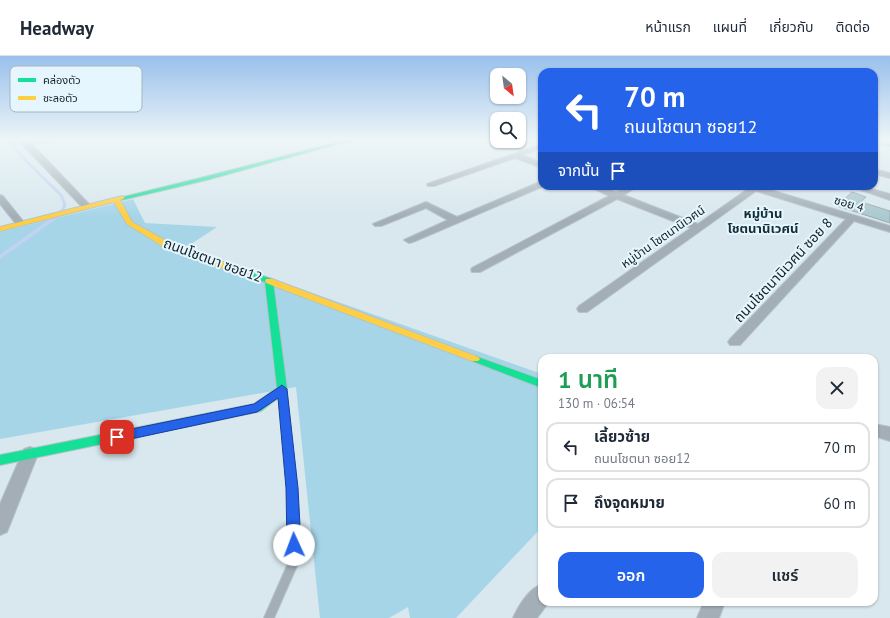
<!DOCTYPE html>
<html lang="th">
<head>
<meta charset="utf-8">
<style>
  body { margin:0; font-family:"PT Sans","Noto Sans Thai",sans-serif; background:#f2f2f3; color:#1f2937; height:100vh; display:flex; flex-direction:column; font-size:15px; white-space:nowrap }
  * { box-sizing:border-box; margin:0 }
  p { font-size:13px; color:#747a83 }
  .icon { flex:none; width:22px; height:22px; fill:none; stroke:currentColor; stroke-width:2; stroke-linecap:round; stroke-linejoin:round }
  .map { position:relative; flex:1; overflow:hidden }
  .drawer { position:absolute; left:538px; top:298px; width:340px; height:252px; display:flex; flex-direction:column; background:#fff; border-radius:12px; box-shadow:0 1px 3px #0004 }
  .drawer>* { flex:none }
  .hud { position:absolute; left:538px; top:12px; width:340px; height:122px; border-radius:12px; box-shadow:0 1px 3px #0004; background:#2563eb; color:#fff; overflow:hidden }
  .needle { width:26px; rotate:151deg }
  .fabs { position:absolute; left:490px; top:12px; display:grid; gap:8px }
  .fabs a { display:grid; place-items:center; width:36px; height:36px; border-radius:8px; background:#fff; box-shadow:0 1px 3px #0004; font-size:20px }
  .pin { position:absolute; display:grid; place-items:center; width:34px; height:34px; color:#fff; margin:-17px; border-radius:8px; box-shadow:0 2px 6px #0006 }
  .me { position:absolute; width:44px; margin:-22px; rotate:358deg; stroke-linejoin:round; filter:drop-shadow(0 0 3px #0008) }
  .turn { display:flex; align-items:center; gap:14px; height:84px; padding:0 20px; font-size:18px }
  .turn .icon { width:52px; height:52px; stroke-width:2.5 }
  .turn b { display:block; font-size:28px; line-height:34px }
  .then { display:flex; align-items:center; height:38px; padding:0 20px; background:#0003; gap:8px; font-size:15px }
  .round { display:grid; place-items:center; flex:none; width:42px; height:42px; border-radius:12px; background:#f2f2f3 }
  .headline { display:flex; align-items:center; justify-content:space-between; height:68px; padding:0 20px }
  h1 { font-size:24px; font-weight:600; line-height:30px; color:#1e9e55 }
  .action { display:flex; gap:8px; margin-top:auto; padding:8px 20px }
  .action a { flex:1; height:46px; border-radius:12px; background:#2563eb; color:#fff; font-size:16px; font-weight:600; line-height:46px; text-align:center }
  .action a+a { background:#f2f2f3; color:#1f2937 }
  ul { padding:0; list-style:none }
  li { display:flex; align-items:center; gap:12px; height:50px; margin:0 8px 6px; padding:0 12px; border:2px solid #e0e1e3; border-radius:12px }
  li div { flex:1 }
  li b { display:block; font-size:15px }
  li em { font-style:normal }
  header { display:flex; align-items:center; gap:24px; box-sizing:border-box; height:56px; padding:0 20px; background:#fff; border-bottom:1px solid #e0e1e3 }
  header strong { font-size:19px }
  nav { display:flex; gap:22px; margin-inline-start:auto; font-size:14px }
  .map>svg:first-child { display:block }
</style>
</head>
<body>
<header>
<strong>Headway</strong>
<nav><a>หน้าแรก</a><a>แผนที่</a><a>เกี่ยวกับ</a><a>ติดต่อ</a></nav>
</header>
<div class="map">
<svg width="890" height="562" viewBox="0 0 890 562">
  <rect width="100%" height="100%" fill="#d8e8ee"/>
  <path fill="#a6d5e8" d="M133,143L145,167L217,171L185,192L542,318V471L456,562H410L408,551L389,562H320L296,331L0,383V176Z"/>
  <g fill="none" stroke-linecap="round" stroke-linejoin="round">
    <path stroke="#c2d2f2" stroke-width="3" d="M8,83L24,103L61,139L65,149L60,159"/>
    <path stroke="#c2d2f2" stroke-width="3.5" d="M0,201L60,158"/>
  </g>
  <path fill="#abc9cf" stroke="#9ca9ac" d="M32,83H63L37,88Z
    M852,136L866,141L861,146L890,155V167L837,150Z"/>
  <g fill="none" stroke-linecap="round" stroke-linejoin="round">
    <g stroke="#b6c3c8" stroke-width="2">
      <path id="lane" d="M874,85L890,88V90L874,87Z
        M282,332L284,333L285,335L296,433L300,503L274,562H264L290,503L288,433L279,335L280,333Z"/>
    </g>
    <g stroke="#b6c3c8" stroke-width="2">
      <path id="street" d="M21,83H27L89,148V152H83L21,87Z
        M542,88V92L522,99L542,107V112L515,102L434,130H428L427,128Z
        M874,113L890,117V122L874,118Z
        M542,125V130H544L413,186L409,187L404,184L448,164L426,152L381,170H375L373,168L426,146L457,161Z
        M589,130H601L616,136L628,130H638L624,139L698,168L752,130H762L761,131L890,170V176L854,165L740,289H730L728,286L730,283L846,163L756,135L587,256H579L577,253L579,250L691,172L617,143L480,216H472L471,214L472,212L609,140Z
        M849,130H862L890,138V144Z
        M0,139L3,140L23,165L25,167L23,169H17L0,148Z
        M874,368L890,371V385L874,380Z
        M30,391L36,393L38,398L7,476L0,479V448L24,393Z
        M542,528V546H549L537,562H513C519,549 529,533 542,528Z
        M704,546H725L719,562H697Z"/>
    </g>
    <g stroke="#b6c3c8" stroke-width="2">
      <path id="fast" d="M350,83H356L207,124L122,144L119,142L204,121Z
        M245,216H251L272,223L273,225L287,333L286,336L261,355L257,356L0,409V399L254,348L277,332L265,226L245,220L244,218Z
        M475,300L542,324V332L472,305L470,303L472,301Z"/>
    </g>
    <g stroke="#b6c3c8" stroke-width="2">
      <path id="slow" d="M122,140L125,142L120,144L132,166L170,187L251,216L252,218L251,220H245L164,191L127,168L114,146L0,175V171Z
        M266,223H272L478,301L480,303L478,305H472L266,227L265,225Z"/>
    </g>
    <use href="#lane" fill="#a3aeb7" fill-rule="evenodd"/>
    <use href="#street" fill="#a3aeb7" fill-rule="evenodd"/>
    <use href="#fast" fill="#16e098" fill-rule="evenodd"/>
    <use href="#slow" fill="#ffcf43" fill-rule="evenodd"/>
  </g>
  <linearGradient id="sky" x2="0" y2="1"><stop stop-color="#99c0ec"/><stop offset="0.52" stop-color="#edf5f7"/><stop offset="1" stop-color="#edf5f7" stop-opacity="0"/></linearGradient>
  <rect width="890" height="161" fill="url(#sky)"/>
  <path fill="#2563eb" stroke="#184099" d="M282,329L287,333L298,432L301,489L299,493L294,495L289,493L287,489L286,432L278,342L257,356L117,386L113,384L112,381L113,378L117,376L254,348Z"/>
  <g text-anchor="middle" stroke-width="4" stroke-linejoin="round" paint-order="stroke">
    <g font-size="12" fill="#141f24" stroke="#e5f6fe">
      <text transform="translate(849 148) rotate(17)" y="4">ซอย 4</text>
      <text transform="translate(663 181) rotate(-35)" y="4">หมู่บ้าน โชตนานิเวศน์</text>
    </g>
    <g font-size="13" font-weight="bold" fill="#152d37" stroke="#e5f6fe">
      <text x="763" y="162">หมู่บ้าน<tspan x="763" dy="15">โชตนานิเวศน์</tspan></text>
    </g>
    <g font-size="14" fill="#141f24" stroke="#e5f6fe">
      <text transform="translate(213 204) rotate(20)" y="5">ถนนโชตนา ซอย12</text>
      <text transform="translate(783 214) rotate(-47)" y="5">ถนนโชตนานิเวศน์ ซอย 8</text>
    </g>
  </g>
  <rect x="10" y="10" width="132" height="46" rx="6" fill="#e5f6fe" stroke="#a6b6bd" stroke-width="1"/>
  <rect x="18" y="22" width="18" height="4" fill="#16e098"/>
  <rect x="18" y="40" width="18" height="4" fill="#ffcf43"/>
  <g font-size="11" fill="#141f24">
    <text x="43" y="28">คล่องตัว</text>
    <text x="43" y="46">ชะลอตัว</text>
  </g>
</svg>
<div class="fabs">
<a><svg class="needle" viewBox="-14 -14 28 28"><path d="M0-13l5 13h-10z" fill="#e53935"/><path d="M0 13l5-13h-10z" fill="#747a83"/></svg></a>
<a><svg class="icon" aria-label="search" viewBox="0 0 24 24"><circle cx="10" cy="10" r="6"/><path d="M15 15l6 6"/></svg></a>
</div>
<div class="pin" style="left:117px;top:381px;background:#d93025"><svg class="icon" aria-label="arrive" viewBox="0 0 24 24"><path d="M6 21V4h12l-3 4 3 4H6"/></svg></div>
<svg class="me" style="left:294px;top:489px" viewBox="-20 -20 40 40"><circle r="19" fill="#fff"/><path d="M0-13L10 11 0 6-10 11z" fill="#2563eb"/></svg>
<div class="hud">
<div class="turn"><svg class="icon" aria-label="left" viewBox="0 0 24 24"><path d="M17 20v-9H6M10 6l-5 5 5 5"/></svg><div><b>70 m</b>ถนนโชตนา ซอย12</div></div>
<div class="then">จากนั้น<svg class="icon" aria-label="arrive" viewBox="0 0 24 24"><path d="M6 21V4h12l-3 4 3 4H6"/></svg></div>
</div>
<section class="drawer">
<div class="headline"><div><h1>1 นาที</h1><p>130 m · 06:54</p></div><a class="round"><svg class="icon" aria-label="close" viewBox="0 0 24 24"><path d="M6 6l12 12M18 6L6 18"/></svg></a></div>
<ul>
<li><svg class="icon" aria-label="left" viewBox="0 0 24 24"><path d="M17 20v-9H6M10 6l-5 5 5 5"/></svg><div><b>เลี้ยวซ้าย</b><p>ถนนโชตนา ซอย12</p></div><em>70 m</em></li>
<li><svg class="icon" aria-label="arrive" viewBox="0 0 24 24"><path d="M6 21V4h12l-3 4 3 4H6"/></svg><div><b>ถึงจุดหมาย</b></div><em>60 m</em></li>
</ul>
<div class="action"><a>ออก</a><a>แชร์</a></div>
</section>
</div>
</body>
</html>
